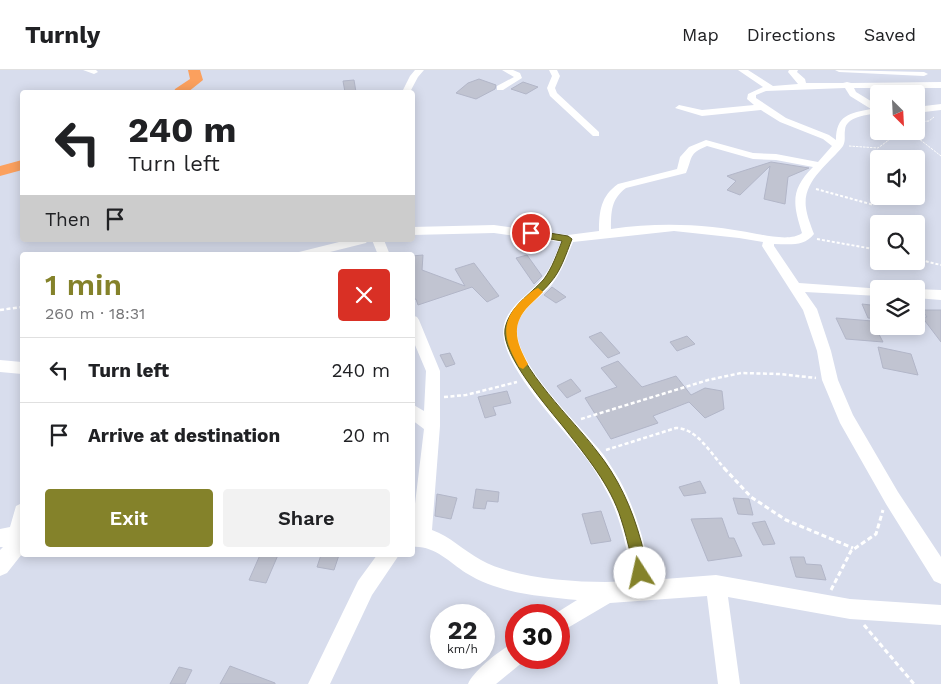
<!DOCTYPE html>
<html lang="en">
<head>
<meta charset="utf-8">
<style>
  body { margin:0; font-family:"Work Sans",sans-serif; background:#f2f2f2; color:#202124; height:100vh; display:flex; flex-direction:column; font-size:19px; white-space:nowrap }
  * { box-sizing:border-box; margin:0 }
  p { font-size:16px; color:#757577 }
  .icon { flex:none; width:28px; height:28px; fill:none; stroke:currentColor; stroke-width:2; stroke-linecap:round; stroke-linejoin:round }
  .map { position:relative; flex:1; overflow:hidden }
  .sheet { position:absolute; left:20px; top:182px; width:395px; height:305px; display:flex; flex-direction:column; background:#fff; border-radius:5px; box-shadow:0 2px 12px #0003 }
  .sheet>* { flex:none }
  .guide { position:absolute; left:20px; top:20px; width:395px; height:152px; border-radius:5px; box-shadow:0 2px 12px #0003; background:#fff; color:#202124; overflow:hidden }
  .needle { width:32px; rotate:156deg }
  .tools { position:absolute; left:870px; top:15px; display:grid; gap:10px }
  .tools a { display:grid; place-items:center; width:55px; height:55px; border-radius:5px; background:#fff; box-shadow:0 2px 12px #0003; font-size:25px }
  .speed { position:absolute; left:430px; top:534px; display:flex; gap:10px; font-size:25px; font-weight:700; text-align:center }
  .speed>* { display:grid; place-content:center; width:65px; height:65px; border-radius:50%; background:#fff; box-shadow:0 2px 12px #0003; line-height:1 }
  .speed small { font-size:12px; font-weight:400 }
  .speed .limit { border:8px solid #d22; background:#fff; color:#111 }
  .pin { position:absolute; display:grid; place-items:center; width:42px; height:42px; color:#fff; margin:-21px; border:2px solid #fff; border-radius:50%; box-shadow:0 1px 5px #0007 }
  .me { position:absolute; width:55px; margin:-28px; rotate:350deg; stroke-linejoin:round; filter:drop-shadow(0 0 4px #0008) }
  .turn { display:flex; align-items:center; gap:18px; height:105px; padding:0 25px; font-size:22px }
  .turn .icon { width:65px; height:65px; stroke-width:2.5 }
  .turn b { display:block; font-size:35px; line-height:42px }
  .then { display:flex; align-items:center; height:48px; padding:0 25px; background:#0003; gap:10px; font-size:19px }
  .round { display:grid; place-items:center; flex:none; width:52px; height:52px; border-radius:5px; background:#f2f2f2 }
  .overview { display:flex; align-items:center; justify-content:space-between; height:85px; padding:0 25px }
  h1 { font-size:30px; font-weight:600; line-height:38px; color:#84822a }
  .cta { display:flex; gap:10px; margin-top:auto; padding:10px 25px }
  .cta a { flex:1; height:58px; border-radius:5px; background:#84822a; color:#fff; font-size:20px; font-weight:600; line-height:58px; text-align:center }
  .cta a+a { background:#f2f2f2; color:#202124 }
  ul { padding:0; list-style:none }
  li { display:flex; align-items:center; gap:15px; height:65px; padding:0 25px; border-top:1px solid #e0e0e0 }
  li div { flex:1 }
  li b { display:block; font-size:19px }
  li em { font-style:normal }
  header { display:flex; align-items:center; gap:30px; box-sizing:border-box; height:70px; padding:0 25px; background:#fff; border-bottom:1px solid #e0e0e0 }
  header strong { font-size:24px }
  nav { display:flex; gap:28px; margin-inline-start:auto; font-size:18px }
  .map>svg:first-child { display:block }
</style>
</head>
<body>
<header>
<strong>Turnly</strong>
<nav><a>Map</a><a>Directions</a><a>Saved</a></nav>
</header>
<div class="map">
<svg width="941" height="614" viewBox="0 0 941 614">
  <rect width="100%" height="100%" fill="#d8dded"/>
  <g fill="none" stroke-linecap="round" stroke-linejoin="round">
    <path fill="#fba05e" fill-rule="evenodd" d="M188,0H200L203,10L188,22H174L175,19L190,9Z
      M22,90V100L0,106V96Z"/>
  </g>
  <path fill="#c1c4d1" stroke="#b2b6c8" d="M479,9L496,15L495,19L476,29L456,23L468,13Z
    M354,10L356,22H345L343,11Z
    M523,12L538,17L526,24L511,19Z
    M771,92L809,98L788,107L785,134L764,129L770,96L740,125L727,120L736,111L727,106Z
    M423,185L422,200L465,216L455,199L474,193L499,226L487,232L472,217L418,235L416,229L412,230V186Z
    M527,185L542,206L534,214L516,188Z
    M552,217L566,227L556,233L544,225Z
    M862,234L879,236V249L868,248Z
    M922,240H941V272L922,247H927Z
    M836,248L872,251L883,272L846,269Z
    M601,262L620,283L608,288L589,267Z
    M687,266L695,274L677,281L670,272Z
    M878,277L911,284L918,305L883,298Z
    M450,283L455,294L446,297L440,285Z
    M618,291L642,317L676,306L691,325L705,318L722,321L724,339L705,348L689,332L653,346L658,353L611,369L585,328L617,317L601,298Z
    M571,309L581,321L567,328L557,316Z
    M507,321L511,333L493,337L496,345L485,348L478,327Z
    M700,411L706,423L684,426L679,417Z
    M476,419L499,422L498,432L487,431L485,439L473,438Z
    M437,424L457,428L451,449L435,446Z
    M733,428L749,429L753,445L738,444Z
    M601,441L611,471L591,474L582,444Z
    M722,448L729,468H734L742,486L708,491L691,449Z
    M765,451L775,474L763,475L752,453Z
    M260,485H278L266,513L249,510Z
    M321,485H339L334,500L317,497Z
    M790,487H804L806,494L821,495L826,510L796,507Z
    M230,596L275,613V614H220Z
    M179,597L192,600L185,614H170Z"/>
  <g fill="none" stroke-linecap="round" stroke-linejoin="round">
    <path stroke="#fff" stroke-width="1" stroke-dasharray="2.5 1" stroke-linecap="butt" d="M916,52L929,51L934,47
      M909,61L941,86
      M849,76L878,78L901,61"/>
    <path stroke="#fff" stroke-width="2" stroke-dasharray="3 2" stroke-linecap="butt" d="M816,119L874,135
      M817,169L879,180
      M916,189L941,195"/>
    <path stroke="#fff" stroke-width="2.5" stroke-dasharray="4 2.5" stroke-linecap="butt" d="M0,240L22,237
      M444,327L466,325L517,312
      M581,349L708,310L741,303L780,304L816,308
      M606,380L676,358C697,358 711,384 725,399"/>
    <path stroke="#fff" stroke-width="3" stroke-dasharray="5 3" stroke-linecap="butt" d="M724,398L751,427L786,450L853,478
      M831,520L851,481L876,464L883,440
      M864,555L914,614"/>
    <path fill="#fff" fill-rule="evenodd" d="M83,0H96L98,2L94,4Z
      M415,0H424L418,7L410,22H402L410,6Z
      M502,0H513L520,3L522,8L503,20H497V16L514,7Z
      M549,0H557L560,6L555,18L557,23L599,62V66H593L550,26L547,18L552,6Z
      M738,0H748L773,16L798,14L788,2L789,0H798L797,2L805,9L806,13H843L847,12L851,13L941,12V18H854L856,22L879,36V43C868,45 846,46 845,60C844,66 846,70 843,76C829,94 802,111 806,138C807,146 811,156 814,164C804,177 789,174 774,174V176L799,213L883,219H879V226L805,222L817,239L831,281L838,310L853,345L898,422L941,487V514L934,511L886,434L840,353L822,310L817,281L803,240L762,176L763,172L739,168L674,161L573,172C567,186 562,201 553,213C543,226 524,236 518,253C508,288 577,352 598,378C606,387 612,398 619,409C636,440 646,475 651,510L716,505L850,529L941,535V555L850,549L728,527L740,614H718L707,526L610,533L559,563V545H553L577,530C539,526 500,524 466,503C449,492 434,475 412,477V459L424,359L412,350V334L424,341L426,301L412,268V245L417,247L419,250L440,301V356L432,460C450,466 464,481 481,490C516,510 592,514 632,511C627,478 621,446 604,417C599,407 593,397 586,388C565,360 495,292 504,255C509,234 532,223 544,206C552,196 556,183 561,172L494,163L412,165V157L494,155L568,165L599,161C599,141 601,126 618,114L677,99L680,87L689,77L706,70L753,83L776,84L818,92L832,76L823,69L780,52L761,40L702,46L675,38L679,35L702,40L754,35L747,29L748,24L763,17ZM845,18L850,26L871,39C850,43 836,45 836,70L829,65L786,48L756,28V25L766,21ZM707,76L753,89L776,90L813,97C790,120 793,134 802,163C792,171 769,166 757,164C706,154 662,152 611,159C611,142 611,129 626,118L686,103C693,87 688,84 707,76Z
      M835,0L924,2L928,4L924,6L839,2Z
      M941,34V40L916,43V37Z
      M347,170H368L366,173L318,185H297L299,182Z
      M372,170H384L390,185H378Z
      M915,219H916L941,220V230L916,228Z
      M0,290L22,292V304L0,302Z
      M22,433V484L7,503L0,506V480L3,477H0V459L10,457L16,436Z
      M377,485H399L372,525L330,614H308L358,511Z
      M516,572V588H525L524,591L496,614H468C474,600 502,578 516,572Z"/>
  </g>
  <path fill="#84822a" stroke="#56541b" d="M531,160L568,166L572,169C566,184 561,201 550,213C539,227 515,241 515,262C515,295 576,353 596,380C618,407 632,438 641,471C644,483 650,497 646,508L640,511L635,508C632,501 632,494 631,486C628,474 625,461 621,449C611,416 586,386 565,359C549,339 501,285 505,259C509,237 530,225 544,209C552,198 557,184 562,171L528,165V161Z"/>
  <path fill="#f59e0b" d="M538,218L543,222C538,228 531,233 526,239C510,258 518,275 528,294L523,299L519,297C505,272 498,253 522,230C527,226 532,220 538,218Z"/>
</svg>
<div class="tools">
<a><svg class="needle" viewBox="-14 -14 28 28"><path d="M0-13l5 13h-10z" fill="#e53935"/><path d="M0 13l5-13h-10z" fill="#757577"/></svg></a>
<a><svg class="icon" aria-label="sound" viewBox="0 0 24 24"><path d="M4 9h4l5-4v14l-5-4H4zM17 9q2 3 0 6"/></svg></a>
<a><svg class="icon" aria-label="search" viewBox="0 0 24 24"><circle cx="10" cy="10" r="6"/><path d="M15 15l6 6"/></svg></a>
<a><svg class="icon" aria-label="layers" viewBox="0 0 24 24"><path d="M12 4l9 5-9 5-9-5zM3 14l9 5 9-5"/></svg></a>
</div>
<div class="speed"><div>22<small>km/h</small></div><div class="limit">30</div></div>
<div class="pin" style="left:531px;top:163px;background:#d93025"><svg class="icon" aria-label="arrive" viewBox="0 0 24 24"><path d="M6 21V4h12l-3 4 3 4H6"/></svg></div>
<svg class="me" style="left:640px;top:503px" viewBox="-20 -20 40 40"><circle r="19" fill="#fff"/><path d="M0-13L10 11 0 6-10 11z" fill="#84822a"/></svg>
<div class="guide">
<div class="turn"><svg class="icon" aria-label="left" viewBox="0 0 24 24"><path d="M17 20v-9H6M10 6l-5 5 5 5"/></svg><div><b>240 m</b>Turn left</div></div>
<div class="then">Then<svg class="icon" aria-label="arrive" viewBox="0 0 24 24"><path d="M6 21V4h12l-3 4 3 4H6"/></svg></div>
</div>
<section class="sheet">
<div class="overview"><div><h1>1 min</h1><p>260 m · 18:31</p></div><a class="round" style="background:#d93025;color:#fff"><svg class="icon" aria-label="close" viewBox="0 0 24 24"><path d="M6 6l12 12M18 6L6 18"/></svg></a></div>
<ul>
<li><svg class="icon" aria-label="left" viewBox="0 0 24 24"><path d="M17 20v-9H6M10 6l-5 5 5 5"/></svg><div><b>Turn left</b></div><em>240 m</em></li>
<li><svg class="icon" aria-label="arrive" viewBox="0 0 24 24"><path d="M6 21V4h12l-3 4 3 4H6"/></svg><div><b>Arrive at destination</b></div><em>20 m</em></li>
</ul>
<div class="cta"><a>Exit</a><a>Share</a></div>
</section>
</div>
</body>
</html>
